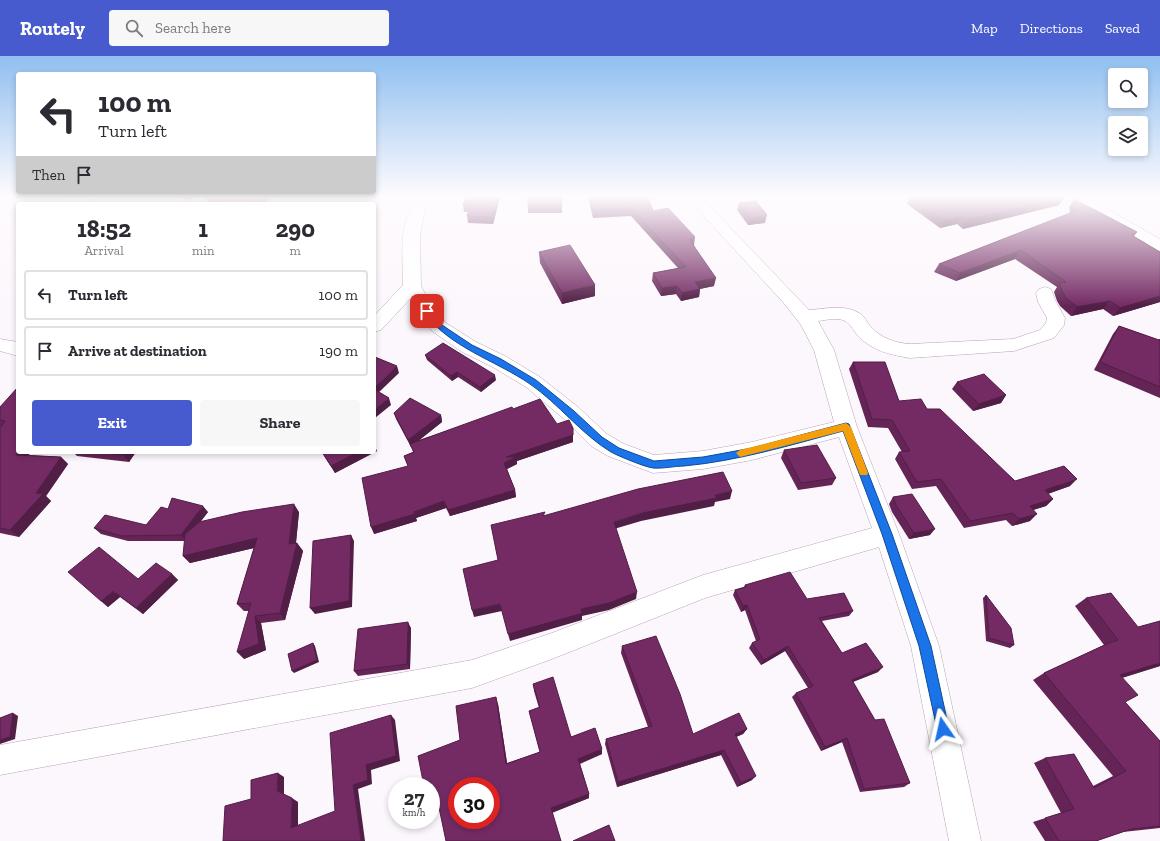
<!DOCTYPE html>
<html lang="en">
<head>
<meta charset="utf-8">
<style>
  body { margin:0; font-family:"Zilla Slab",serif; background:#f7f7f7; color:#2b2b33; height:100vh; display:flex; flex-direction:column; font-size:15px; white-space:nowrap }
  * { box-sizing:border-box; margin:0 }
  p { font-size:13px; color:#7c7c81 }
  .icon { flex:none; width:22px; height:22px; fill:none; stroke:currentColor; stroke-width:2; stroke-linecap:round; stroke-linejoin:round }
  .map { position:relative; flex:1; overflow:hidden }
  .side { position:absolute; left:16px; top:146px; width:360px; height:252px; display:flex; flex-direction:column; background:#fff; border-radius:4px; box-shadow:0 2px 6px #0003 }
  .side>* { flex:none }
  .top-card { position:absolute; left:16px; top:16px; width:360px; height:122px; border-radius:4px; box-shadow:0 2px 6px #0003; background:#fff; color:#2b2b33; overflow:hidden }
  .buttons { position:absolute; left:1108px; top:12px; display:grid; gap:8px }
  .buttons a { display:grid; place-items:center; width:40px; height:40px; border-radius:4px; background:#fff; box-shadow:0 2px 6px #0003; font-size:20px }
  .speed { position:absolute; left:388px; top:721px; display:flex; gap:8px; font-size:20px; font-weight:700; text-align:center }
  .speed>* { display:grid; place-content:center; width:52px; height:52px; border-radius:50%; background:#fff; box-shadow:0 2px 6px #0003; line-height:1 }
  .speed small { font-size:10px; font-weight:400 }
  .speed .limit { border:6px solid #d22; background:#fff; color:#111 }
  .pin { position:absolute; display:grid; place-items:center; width:34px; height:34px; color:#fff; margin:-17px; border-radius:8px; box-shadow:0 2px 6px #0006 }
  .me { position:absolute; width:44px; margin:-22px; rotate:349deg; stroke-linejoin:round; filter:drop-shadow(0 0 3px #0008) }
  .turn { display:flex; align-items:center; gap:14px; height:84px; padding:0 16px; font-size:18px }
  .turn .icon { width:52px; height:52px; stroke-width:2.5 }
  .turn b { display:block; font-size:28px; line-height:34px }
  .then { display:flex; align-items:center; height:38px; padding:0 16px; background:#0003; gap:8px; font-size:15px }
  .eta { display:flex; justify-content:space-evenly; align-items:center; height:68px; text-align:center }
  .eta b { font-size:24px; font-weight:700; line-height:28px }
  .primary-button { display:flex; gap:8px; margin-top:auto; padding:8px 16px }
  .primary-button a { flex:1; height:46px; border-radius:4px; background:#475bcf; color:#fff; font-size:16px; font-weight:700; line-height:46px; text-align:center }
  .primary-button a+a { background:#f7f7f7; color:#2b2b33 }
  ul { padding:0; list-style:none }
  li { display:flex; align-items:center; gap:12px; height:50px; margin:0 8px 6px; padding:0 8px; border:2px solid #e1e1e2; border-radius:4px }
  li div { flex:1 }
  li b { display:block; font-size:15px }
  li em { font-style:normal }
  header { display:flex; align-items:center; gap:24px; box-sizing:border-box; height:56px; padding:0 20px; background:#475bcf; color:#fff }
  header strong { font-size:19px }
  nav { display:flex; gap:22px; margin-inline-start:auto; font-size:14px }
  .search { width:280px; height:36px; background:#f7f7f7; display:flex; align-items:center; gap:10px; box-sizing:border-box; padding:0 14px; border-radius:4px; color:#7c7c81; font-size:15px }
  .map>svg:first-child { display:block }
</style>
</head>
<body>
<header>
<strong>Routely</strong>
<div class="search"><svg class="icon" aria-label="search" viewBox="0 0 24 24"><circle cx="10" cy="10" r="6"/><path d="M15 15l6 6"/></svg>Search here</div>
<nav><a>Map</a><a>Directions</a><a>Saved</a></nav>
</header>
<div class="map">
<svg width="1160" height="785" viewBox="0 0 1160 785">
  <rect width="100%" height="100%" fill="#fcf7fc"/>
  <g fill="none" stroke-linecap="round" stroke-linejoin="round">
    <g stroke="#baa2b9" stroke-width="1">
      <path id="minor" d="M59,141C69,139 87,139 94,148C83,148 66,151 59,141Z
        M198,141H217C210,150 197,148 186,148L189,145Z
        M420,141H437L425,153L420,179L421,230L430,247L446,267L476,286L505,300L540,321L578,351L607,378L624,388L654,399L703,395L752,386L834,366L814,294L801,269L783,246L686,141H701L809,254C825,253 844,248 859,257C864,259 867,267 871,271C881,282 895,287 910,288L1013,283L1040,274L1046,267L1047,262L1038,246L1036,237L1039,233L1045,231L1051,233L1056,246L1065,262L1064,269L1054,282L1014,295L910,302C891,299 873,295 859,281C855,277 851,268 845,265C838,261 826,264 818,265L834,294L857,371L899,478L939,590L981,785H949L911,590L879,491L705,542L552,603L472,632L0,719V689L472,604L552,577L703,519L872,472L839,381L752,404L703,413L653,417L608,400L591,390L564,363L526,331L491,310L462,296L432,275L410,243L381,274L374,276V260L403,229C403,201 397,162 420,141Z
        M1067,141H1085L1160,183V195L1154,193L1070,144Z
        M0,283L18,286V300L0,295Z"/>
    </g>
    <use href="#minor" fill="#fff" fill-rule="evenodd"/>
  </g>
  <path fill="#642556" d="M175,141H196L189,144Z
    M273,141L262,148H209L206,142Z
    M466,141H500L493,168L468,167L467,160L469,156H464L463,149Z
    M588,141H648L653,155L694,189L714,230L700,233L699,241L681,245L676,238L661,240L652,225L653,217L678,212L631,160L593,162Z
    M910,141H1064L1059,149L963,173L957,168L940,172L907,148Z
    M1074,143L1137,176L1134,180L1160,196V246L1113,260L1103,253L1071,260L1060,250L1057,245L1054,236L1057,231L1015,203L956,225L934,216L939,208L1070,157L1069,151Z
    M739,147L765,167L748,169L737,154Z
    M528,150H562V157H528Z
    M539,196L595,240L562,248L540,207Z
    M1119,270L1159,284L1160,283V342L1094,314L1113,278Z
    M425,299L496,324L481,336L458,321L452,325L427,304Z
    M853,306L899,345L927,353L1015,425L1070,430L1048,438L1053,443L1046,450L1033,454L1030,465L1012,470L1006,464L964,472L936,430L912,433L895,403L899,396H902L888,372L868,371L849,313Z
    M957,326L1006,339L1001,347L973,355L952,333Z
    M0,351L18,396H31L28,399L61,401L68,408L46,440L51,445L19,481L0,477V372L1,371H0Z
    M513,353L557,368L573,372V386L517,405V408L507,413L515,434L516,441L450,460L446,452L416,462L417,465L374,478L408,410L404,400L413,396L411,390V391L396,363L394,357L441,359L442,366L419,384Z
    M784,394L836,422L832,429L798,434L781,402Z
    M377,395L335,417L326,403L322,396Z
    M73,396H136L129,406L77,400Z
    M893,441L930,479L909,483L892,456L889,448Z
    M168,453L208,456L200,466L299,456L296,487H297L303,495L285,564L261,567L266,594L244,603L249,555H244L237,548L254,492L190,507L183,500L185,485H128L101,478L94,472L146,469Z
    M172,518L178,524L143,558L120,541L108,551L101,545L138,523Z
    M745,529L807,543L853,555L849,560L822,565L842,597L878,616L853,626L910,727L904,731L860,736L842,686L821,695L792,641L796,637L808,632L785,595L761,609L749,592L752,587L756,585L745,554L741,556L733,539L735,534L744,531Z
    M986,539L1014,589L1010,592L986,585L983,542Z
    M1086,542L1160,610L1122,622L1125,646L1160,685V772L1123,776L1096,785H1045L1033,766L1061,757L1034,707L1045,702L1093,730L1113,720L1033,624L1044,617L1104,589L1075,550Z
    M411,572L410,613L358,620L354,615Z
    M622,590L693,678L747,673L743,678L736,681L752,724L737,731L721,699L617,731L605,688L606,683L648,671L621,597Z
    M533,628L571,681L602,698L580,708L589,738V742L553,756L438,748L432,751L431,750V730L460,684L498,648L507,707L540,696L529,655L539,652L534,635Z"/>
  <path fill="#511e46" d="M187,141H196L189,144Z
    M262,141H273L262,148H259L257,143Z
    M498,141H500L493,168L492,161Z
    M1064,141L1059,149L963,173L967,164Z
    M255,142L257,148H249Z
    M767,159L765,167L748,169L750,162Z
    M961,160L957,168L940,172L944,164Z
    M1137,176L1130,184L1131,179Z
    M695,181L694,189L688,190L689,183Z
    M1021,194L1015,203L956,225L960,217Z
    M716,222L714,230L694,234L695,226Z
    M595,229V240L562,248V237Z
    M677,230L676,238L661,240L662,232Z
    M700,233L699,241L681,245L682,237Z
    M1160,240V246L1113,260L1120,252Z
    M1110,245L1103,253L1071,260L1077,251Z
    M397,310L399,317L376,339L374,332Z
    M457,316L458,321L452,325L451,320Z
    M495,319L496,324L481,336L480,331Z
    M1006,339L1001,347L973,355L979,348Z
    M389,342L391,349L375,362L374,354Z
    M441,359L442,366L412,390L410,388L411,390V391L408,384Z
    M573,379V386L517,405V408L505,414L504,407L506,401Z
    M374,388L377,395L335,417L331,410L358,396H374Z
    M18,396H31L24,406L16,399Z
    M125,396H136L129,406L123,399Z
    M61,401L68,408L46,440L51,445L19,481L10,474Z
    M1077,423L1070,430L1038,441L1045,434Z
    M515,434L516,441L450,460L448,454Z
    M732,435L730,443L715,446L714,450L641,465L614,473V466L642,457L715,439Z
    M1053,443L1046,450L1023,457L1030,450Z
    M444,445L446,452L416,462L417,465L374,478L371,471Z
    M294,448L299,456L295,496L289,488Z
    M203,450L208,456L186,485L181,479Z
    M1037,458L1030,465L1012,470L1019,463Z
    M935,473L930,479L909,483L914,477Z
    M351,479L354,485L352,551L315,558L310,552Z
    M257,482L262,490L190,507L183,500Z
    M297,487L303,495L285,564L280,557Z
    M172,518L178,524L143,558L136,552Z
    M113,535L120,541L108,551L101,545Z
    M637,536L636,543L609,554L582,560V564L510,585L508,578L581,553Z
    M500,548L502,555L474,561L472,554Z
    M747,549L745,554L741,556L743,550Z
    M255,560L261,567L266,594L244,603L237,596Z
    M408,566L411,572L410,613L407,608Z
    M313,587L315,590L319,606L294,617L292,615Z
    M788,590L785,595L761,609L764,604Z
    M1160,607V610L1108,626L1120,619Z
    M883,611L878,616L847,628L852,624Z
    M496,641L498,648L508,713L506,708Z
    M13,657L18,660L15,683L0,688V684Z
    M391,659L395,664L400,705L371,714L372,728L358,733L365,785H361L353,729L366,709Z
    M747,673L743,678L731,683L735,678Z
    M847,682L842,686L821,695L825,691Z
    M602,693V698L578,708V703Z
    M724,694L721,699L617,731L618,726Z
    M278,717L284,721V739L277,735Z
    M756,720L752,724L737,731L741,727Z
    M589,738V742L552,757L551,752Z
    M292,742L298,746V775L291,772Z
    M437,742L441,747L432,751L431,750V745Z"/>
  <path fill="#742b64" stroke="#511e46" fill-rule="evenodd" d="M210,141H262L257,143L255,142L249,148H219L222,146L206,142Z
    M466,141H498L492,161L467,160L471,149H463Z
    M528,141H561L562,150H528Z
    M590,141H648L653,155L668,152L695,181L689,183L716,222L695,226L700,233L682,237L677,230L662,232L653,217L686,211L631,152L593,154Z
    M911,141H1064L967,164L961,160L944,164Z
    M1074,143L1137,176L1131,179L1160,196V240L1120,252L1110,245L1077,251L1066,242L1063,237L1059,227L1066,226L1021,194L960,217L939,208L1078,154Z
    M756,145L767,159L750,162L739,147Z
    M570,189L595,229L562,237L539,196Z
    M1119,270L1159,284L1160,283V331L1100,306Z
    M443,287L495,319L480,331L457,316L451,320L425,299Z
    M375,301L397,310L374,332V302Z
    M853,306H885L899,345L921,343L927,353H940L1015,425L1064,410L1077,423L1045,434L1053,443L1030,450L1037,458L1019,463L1013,457L970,465L941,423L917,426L899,396L910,395L892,364L872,363Z
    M984,318L1006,339L979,348L957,326Z
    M18,331V396L16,399L61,401L36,437L43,438L10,474L0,472V372L5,365L0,364V351Z
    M374,333L389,342L374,354Z
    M410,342L441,359L408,384L394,357Z
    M540,343L557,368L569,364L573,372V379L506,401H516L504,407L515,434L448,454L444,445L414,456L415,458L371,471L362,422L408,410L404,400L414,396L410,388L512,351L513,353Z
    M817,389L836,422L801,427L784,394Z
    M98,396H125L123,399Z
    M322,396H358L331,410Z
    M723,416L732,435L715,439L717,442L642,457L614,466L637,536L609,547L581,553L582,557L580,558L508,578L500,548L472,554L463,513L498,504L491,469L545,456L543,460L638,433Z
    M912,438L935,473L914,477L896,449L893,441Z
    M172,442L203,450L181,479L122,480L94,472L105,459L146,469L161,451L168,453Z
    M294,448L289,488L297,487L280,557L255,560L259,588L237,596L251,547L237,548L257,482L183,500L185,478L199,466L242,456Z
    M351,479L349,545L310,552L313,485Z
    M99,491L138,523L156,507L172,518L136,552L113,535L101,545L68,516Z
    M790,516L807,543L844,537L853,555L819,562L842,597L866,587L883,611L852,624L875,664L884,663L910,727L864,733L847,682L825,691L796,637L813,630L788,590L764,604L752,587L760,583L747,549L743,550L735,534L746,531L745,529Z
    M1111,537L1138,571L1160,565V607L1120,619L1138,639L1125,646L1160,685V770L1131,773L1096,785H1059L1045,762L1074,753L1045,702L1074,698L1094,732L1126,715L1044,617L1109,587L1118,584L1086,542Z
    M986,539L1011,572L1014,589L989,582Z
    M408,566L407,608L354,615L358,573Z
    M656,580L680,638L693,678L739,657L747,673L735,678L756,720L741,727L724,694L618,726L606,683L652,670L622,590Z
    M313,587L317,604L292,615L288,598Z
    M553,621L571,681L595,672L602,693L578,703L589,738L551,752L561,785H446L437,742L431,745V730H424L418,700L460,684L456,650L496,641L506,708L540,696L529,655L540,651L533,628ZM457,730H491V764H457Z
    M13,657L10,681L0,684V662Z
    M391,659L396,700L366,709L368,724L353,729L361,785H223L225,750L251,743V724L278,717L277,735L292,742L291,772L335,755L330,677Z
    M609,769L615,785H573Z"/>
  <linearGradient id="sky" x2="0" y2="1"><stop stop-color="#90bff0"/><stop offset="0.56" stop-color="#fefbfe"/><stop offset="1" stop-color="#fefbfe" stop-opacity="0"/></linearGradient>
  <rect width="1160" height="250" fill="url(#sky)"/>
  <path fill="#1a73e8" stroke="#114b97" d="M427,253L429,254L442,269L472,289L501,303L536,324L574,355L602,381L619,392L654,405L703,401L752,392L846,367L849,368L892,478L931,590L949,673L948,677L943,679L939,677L937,673L919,590L882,478L843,375C791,389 738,405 684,410C674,410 663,413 653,412C645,411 618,400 611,396C581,378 559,348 530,328C495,304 448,291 423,255Z"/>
  <path fill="#f59e0b" d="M846,367L851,371L868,417L867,419H860L843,375L740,401L736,397L740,394Z"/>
</svg>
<div class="buttons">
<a><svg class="icon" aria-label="search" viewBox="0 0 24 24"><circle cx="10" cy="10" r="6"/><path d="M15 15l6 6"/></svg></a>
<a><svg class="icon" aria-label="layers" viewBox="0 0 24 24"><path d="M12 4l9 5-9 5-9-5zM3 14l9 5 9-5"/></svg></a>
</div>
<div class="speed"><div>27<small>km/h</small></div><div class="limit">30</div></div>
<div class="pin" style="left:427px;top:255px;background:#d93025"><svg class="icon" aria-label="arrive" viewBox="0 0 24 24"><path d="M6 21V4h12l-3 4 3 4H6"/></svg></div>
<svg class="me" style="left:943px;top:673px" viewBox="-20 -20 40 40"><path d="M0-17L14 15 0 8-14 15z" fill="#1a73e8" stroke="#fff" stroke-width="4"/></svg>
<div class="top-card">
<div class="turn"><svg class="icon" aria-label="left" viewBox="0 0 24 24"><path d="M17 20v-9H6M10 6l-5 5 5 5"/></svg><div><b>100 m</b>Turn left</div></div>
<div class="then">Then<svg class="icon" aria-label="arrive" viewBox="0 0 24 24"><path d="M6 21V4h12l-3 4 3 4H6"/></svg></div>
</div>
<section class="side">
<div class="eta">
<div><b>18:52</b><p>Arrival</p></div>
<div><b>1</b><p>min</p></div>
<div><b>290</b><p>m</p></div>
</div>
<ul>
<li><svg class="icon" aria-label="left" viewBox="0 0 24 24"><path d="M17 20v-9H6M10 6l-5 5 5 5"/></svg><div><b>Turn left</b></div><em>100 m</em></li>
<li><svg class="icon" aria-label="arrive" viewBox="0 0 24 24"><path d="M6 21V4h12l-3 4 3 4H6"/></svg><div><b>Arrive at destination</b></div><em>190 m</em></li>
</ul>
<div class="primary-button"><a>Exit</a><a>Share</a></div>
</section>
</div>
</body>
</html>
